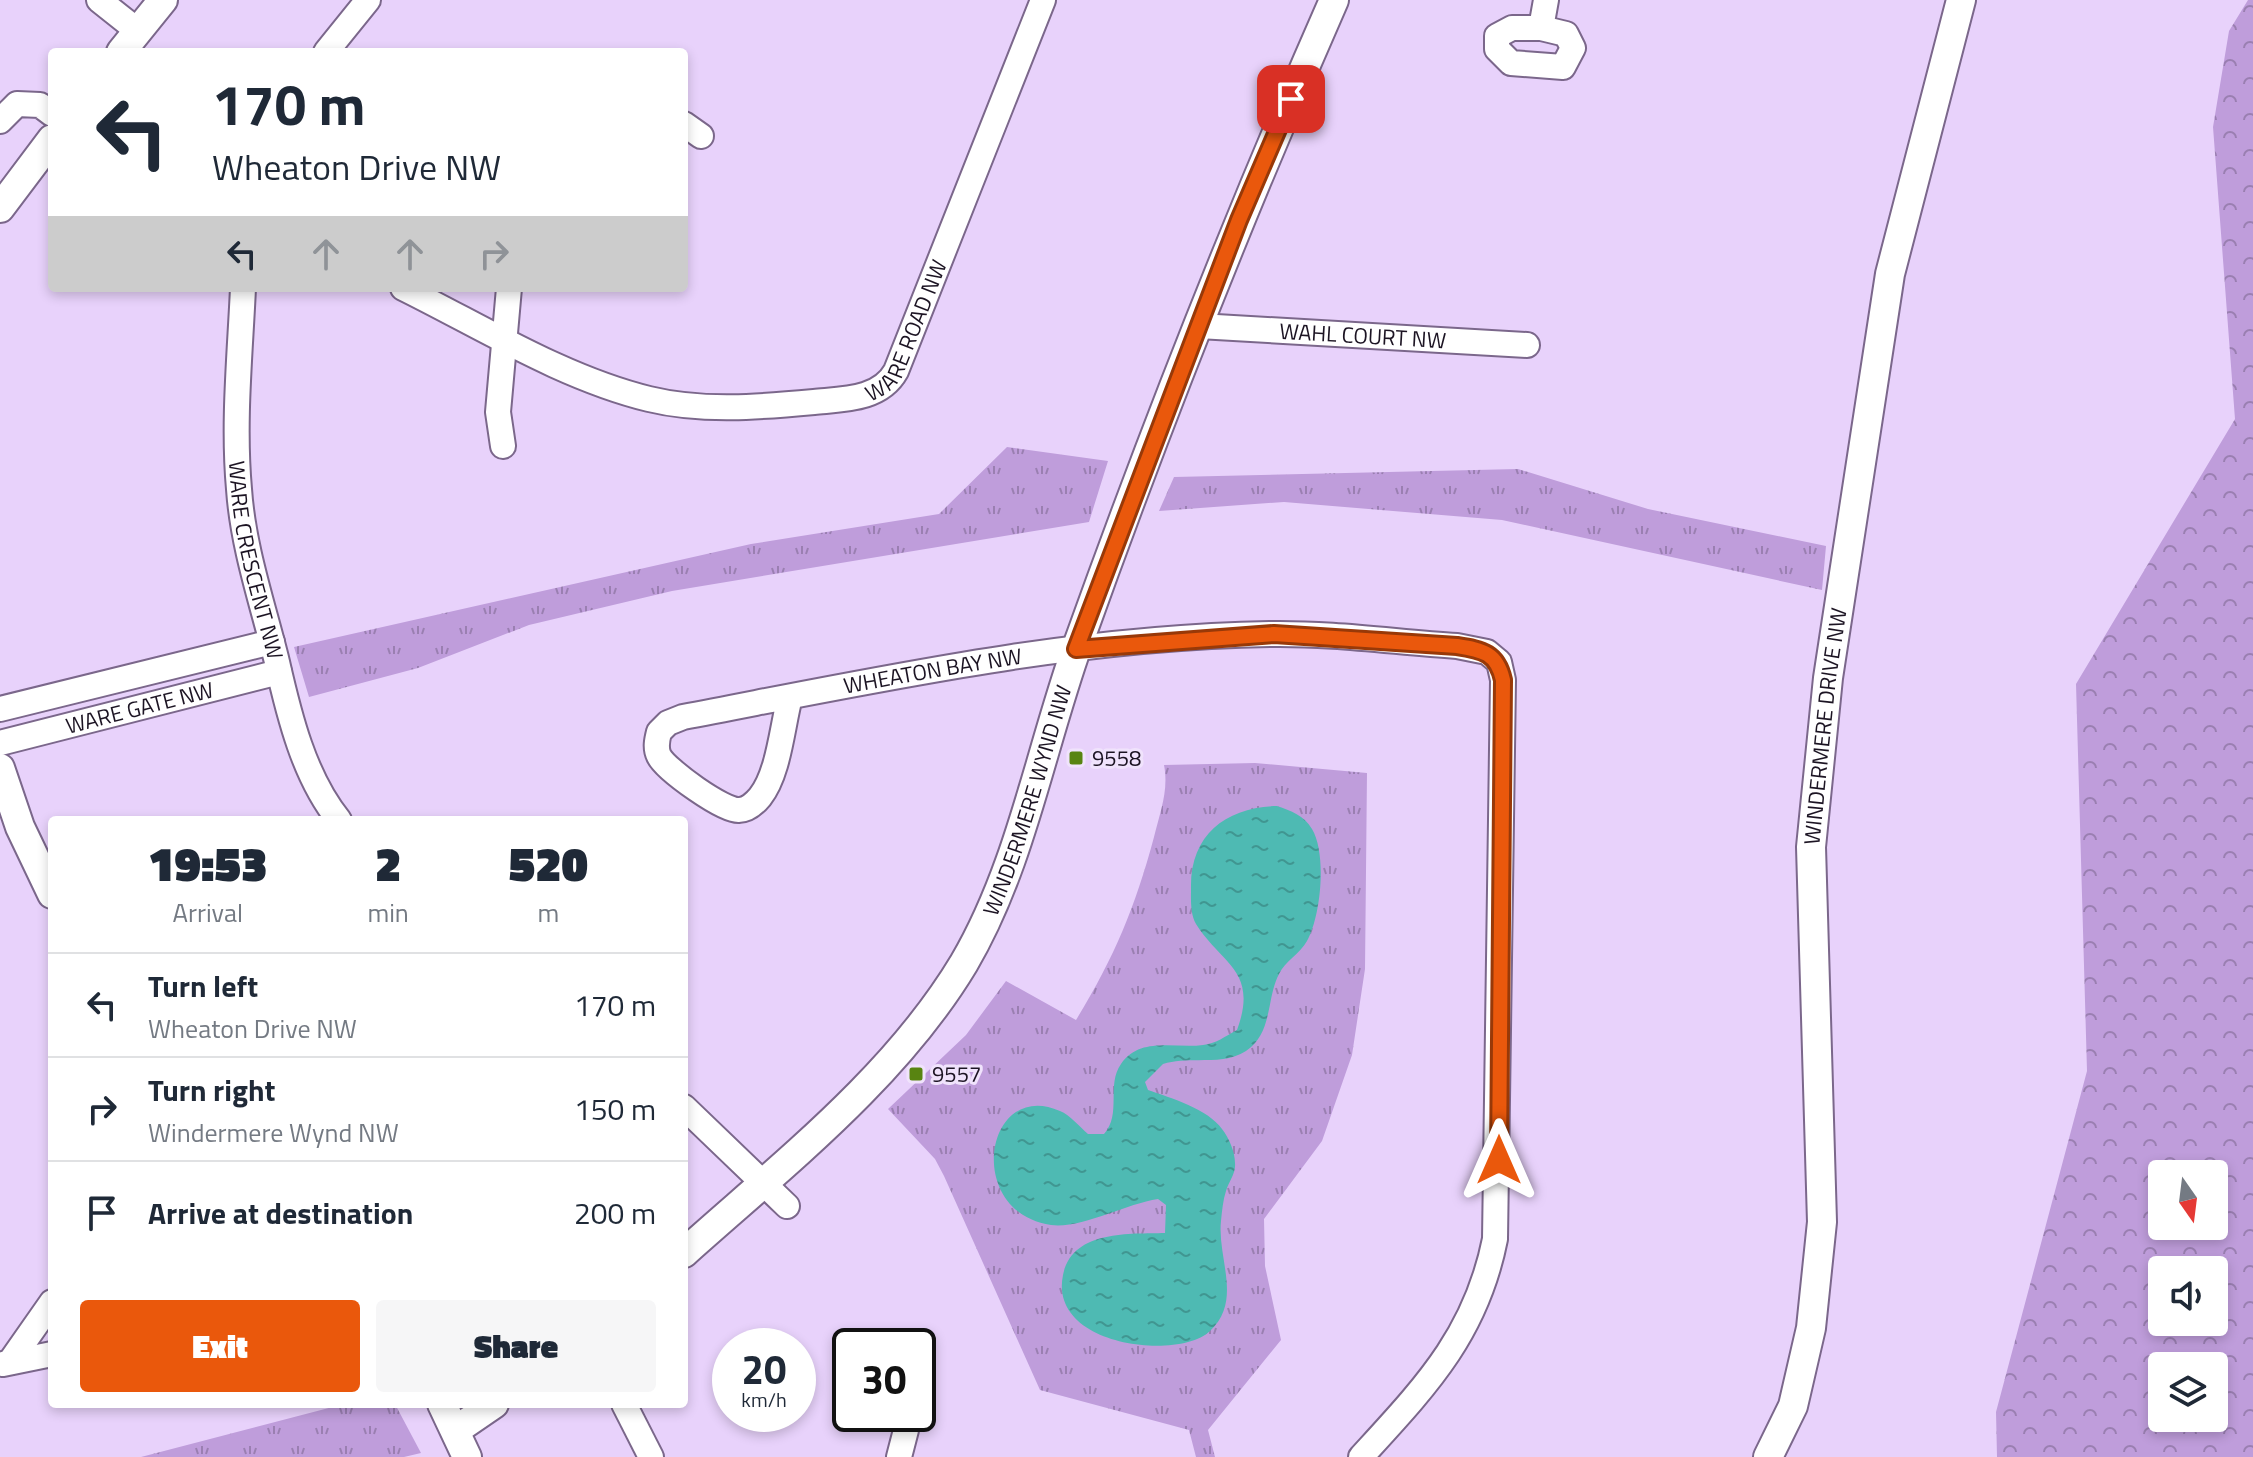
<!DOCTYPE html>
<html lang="en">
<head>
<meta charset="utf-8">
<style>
  body { margin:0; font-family:"Titillium Web",sans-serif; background:#f6f6f7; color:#1f2937; height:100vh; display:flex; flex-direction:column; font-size:30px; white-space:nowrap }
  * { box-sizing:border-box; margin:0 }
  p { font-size:26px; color:#747a83 }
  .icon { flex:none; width:44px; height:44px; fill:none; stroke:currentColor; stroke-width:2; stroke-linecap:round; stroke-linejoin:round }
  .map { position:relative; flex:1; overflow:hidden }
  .drawer { position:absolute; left:48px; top:816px; width:640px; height:592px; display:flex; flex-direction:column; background:#fff; border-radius:8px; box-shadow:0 4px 12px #0003 }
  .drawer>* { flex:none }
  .guide { position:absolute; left:48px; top:48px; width:640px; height:244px; border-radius:8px; box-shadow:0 4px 12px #0003; background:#fff; color:#1f2937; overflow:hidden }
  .needle { width:52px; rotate:166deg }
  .tools { position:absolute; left:2148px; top:1160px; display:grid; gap:16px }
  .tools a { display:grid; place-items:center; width:80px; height:80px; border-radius:8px; background:#fff; box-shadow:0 4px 12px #0003; font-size:40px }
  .speed { position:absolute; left:712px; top:1328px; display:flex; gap:16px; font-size:40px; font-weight:700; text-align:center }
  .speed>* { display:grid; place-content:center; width:104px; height:104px; border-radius:50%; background:#fff; box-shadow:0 4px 12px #0003; line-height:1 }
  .speed small { font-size:20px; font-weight:400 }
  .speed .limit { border:4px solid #111; border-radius:12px; background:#fff; color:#111 }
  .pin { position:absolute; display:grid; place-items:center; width:68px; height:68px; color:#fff; margin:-34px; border-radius:16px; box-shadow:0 4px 12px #0006 }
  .me { position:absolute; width:88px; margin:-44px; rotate:0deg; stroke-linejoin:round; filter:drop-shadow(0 0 6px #0008) }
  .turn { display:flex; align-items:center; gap:28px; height:168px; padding:0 32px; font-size:36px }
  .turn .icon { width:104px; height:104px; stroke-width:2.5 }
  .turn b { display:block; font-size:56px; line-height:68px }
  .lanes { display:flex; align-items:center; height:76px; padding:0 32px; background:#0003; justify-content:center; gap:40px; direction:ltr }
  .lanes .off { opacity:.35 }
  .eta { display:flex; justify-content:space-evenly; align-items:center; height:136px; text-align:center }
  .eta b { font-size:48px; font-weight:800; line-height:56px }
  .cta { display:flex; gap:16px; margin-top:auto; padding:16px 32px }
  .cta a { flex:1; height:92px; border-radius:8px; background:#ea580c; color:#fff; font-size:32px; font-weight:800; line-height:92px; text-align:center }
  .cta a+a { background:#f6f6f7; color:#1f2937 }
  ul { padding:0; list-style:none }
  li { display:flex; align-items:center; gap:24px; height:104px; padding:0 32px; border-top:2px solid #e0e1e3 }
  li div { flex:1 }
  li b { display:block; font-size:30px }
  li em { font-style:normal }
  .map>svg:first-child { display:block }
</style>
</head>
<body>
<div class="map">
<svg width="2253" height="1457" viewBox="0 0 2253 1457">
  <defs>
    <pattern id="forest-crowns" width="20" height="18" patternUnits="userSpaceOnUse" patternTransform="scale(2)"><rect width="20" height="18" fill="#bf9ddb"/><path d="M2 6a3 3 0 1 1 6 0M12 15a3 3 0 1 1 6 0" fill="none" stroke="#9a7fb1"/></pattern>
    <pattern id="park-tufts" width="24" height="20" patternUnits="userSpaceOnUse" patternTransform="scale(2)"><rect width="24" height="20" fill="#bf9ddb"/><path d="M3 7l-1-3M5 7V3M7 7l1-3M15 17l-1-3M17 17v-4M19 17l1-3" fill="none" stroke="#9a7fb1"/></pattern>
    <pattern id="water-ripples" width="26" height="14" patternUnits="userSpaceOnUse" patternTransform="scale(2)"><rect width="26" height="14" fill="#4ebab3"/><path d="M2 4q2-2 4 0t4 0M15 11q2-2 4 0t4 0" fill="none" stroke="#409691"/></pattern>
  </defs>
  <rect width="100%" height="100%" fill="#e8d2fb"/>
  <path fill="url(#forest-crowns)" fill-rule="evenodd" d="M2248,0H2253V1457H1997L1996,1412L2087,1071L2076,684L2235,419L2213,127L2229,31ZM2162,1174H2214V1226H2162ZM2162,1270H2214V1322H2162ZM2162,1366H2214V1418H2162Z"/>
  <path fill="url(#park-tufts)" d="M1007,447L1108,461L1089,522L672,591L529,625L418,668L309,697L294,647L751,544L939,514Z
    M1518,469L1648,509L1826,546L1822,590L1502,520L1284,502L1159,511L1174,477Z
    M1255,763L1367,773L1365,969L1352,1055L1322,1141L1264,1219L1265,1266L1281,1340L1208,1430L1215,1457H1196L1189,1430L1040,1390L944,1176L935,1159L888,1109L966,1035L1006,981L1076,1020C1114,958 1135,908 1154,837C1160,812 1169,790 1164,765Z
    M344,1404H395L421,1453L404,1457H141Z"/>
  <path fill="url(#water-ripples)" d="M1277,806C1291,811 1304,815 1312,829C1327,854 1321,916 1307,941C1300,954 1285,961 1279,974C1266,999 1273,1033 1246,1051C1221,1067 1189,1055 1163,1064L1145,1082L1148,1090C1171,1098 1208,1109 1222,1129C1229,1138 1235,1152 1235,1163C1236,1174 1229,1181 1226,1191C1223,1200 1222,1211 1221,1221C1217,1259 1243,1300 1210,1331C1179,1361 1048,1347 1063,1275C1072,1230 1129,1234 1165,1233L1166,1205L1158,1199C1125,1204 1081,1229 1051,1225C963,1212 985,1078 1060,1111C1070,1115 1080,1127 1088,1134H1104C1122,1114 1106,1085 1121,1064C1140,1036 1176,1049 1203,1045C1215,1044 1226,1036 1237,1030C1259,970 1221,964 1196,924C1190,914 1191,899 1191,888C1190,834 1227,807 1277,806Z"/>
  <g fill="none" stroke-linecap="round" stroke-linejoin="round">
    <g stroke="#7b678b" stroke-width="28">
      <g id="minor">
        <path d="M99,0L138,31"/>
        <path d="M1512,28H1541L1566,34L1573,48L1563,67L1511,63L1497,49V36Z"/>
        <path d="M1541,28L1546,0"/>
        <path d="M326,52L368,0"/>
        <path d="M0,121L17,104L40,105L52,114"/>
        <path d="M684,124L701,136"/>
        <path id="s1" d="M243,288C240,354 233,423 239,489C243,548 263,605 277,662C289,715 304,777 339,820"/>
        <path id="s2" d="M403,288C482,327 563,378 649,399C702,412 760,407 814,402C843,399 880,400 896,371L1043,0"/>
        <path id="s3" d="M1199,326L1527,345"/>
        <path d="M503,446L498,412L509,288"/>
        <path id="s4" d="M790,697C782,727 779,773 760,797C755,803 747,810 739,810C725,812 666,770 659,756C655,748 657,740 659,732L668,723L683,717C877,680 1072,637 1270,634C1332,633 1395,642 1457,646L1487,652L1499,662L1503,680L1495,1239C1476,1335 1425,1387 1361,1457"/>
        <path d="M0,709L272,642"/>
        <path id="s5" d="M0,743L279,672"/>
        <path d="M684,1107L787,1206"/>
        <path d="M10,1362L52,1302"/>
        <path d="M3,1364L52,1354"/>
        <path d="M624,1404L651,1457"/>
        <path d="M899,1457L906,1430"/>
      </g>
    </g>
    <g stroke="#7b678b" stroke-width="32">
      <g id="tertiary">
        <path d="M121,52L163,0"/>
        <path d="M0,208L52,139"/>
        <path d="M0,768L20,827L52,894"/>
        <path id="s6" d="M684,1253C782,1165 895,1078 964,963C1021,866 1040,750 1078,644C1156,426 1241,211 1334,0"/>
        <path d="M442,1404L467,1457"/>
        <path d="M456,1430L494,1404"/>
        <path id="s7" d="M1768,1457L1793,1406L1811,1328L1822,1222L1811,847L1828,678L1890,274L1961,0"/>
      </g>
    </g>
    <use href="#minor" stroke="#fff" stroke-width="24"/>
    <use href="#tertiary" stroke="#fff" stroke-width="28"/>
  </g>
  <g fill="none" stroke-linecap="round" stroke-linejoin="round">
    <g stroke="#983908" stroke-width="20">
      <path id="route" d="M1291,99L1239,220L1076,649L1274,634L1457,646C1483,650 1497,653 1503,680L1499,1160"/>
    </g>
    <use href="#route" stroke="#ea580c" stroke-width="14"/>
  </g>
  <g fill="#588411" stroke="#f0e3fc" stroke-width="3">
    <rect x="1068" y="750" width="16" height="16" rx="4"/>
    <rect x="908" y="1066" width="16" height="16" rx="4"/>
  </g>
  <g text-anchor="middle" stroke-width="6" stroke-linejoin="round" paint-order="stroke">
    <g font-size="22" fill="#1c1423" stroke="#f0e3fc">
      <text dy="8" stroke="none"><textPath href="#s2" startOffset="568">WARE ROAD NW</textPath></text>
      <text dy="8" stroke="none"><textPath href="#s3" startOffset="164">WAHL COURT NW</textPath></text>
      <text dy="8" stroke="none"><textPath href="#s1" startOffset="274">WARE CRESCENT NW</textPath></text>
      <text dy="8" stroke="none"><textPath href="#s4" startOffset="536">WHEATON BAY NW</textPath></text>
      <text dy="8" stroke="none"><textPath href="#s5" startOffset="144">WARE GATE NW</textPath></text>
      <text dy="8" stroke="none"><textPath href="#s7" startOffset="740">WINDERMERE DRIVE NW</textPath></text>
      <text dy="8" stroke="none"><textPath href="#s6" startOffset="580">WINDERMERE WYND NW</textPath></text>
    </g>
    <g font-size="22" fill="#1c1423" stroke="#f0e3fc" text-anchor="start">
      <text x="1092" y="766">9558</text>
      <text x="932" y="1082">9557</text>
    </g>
  </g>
</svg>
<div class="tools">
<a><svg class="needle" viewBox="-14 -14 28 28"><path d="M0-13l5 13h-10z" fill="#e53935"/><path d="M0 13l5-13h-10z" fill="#747a83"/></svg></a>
<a><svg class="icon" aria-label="sound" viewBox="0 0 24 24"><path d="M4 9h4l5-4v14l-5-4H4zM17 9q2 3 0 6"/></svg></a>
<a><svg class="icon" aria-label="layers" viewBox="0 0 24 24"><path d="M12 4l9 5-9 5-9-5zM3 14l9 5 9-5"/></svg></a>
</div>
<div class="speed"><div>20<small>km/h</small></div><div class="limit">30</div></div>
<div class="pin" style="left:1291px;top:99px;background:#d93025"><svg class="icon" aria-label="arrive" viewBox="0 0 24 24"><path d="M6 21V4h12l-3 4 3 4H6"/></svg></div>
<svg class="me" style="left:1499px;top:1160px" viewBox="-20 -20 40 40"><path d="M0-17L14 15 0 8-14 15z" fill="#ea580c" stroke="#fff" stroke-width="4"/></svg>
<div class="guide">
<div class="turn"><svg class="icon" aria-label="left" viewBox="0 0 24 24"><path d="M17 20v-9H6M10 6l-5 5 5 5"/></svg><div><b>170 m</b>Wheaton Drive NW</div></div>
<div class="lanes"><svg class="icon" aria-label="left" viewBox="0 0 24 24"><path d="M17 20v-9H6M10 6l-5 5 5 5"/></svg><svg class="icon off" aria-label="ahead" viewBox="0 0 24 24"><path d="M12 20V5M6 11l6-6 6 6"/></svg><svg class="icon off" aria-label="ahead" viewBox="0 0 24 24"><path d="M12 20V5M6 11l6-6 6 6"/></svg><svg class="icon off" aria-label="right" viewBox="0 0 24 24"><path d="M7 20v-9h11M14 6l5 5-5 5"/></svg></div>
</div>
<section class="drawer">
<div class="eta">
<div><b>19:53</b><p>Arrival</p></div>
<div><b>2</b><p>min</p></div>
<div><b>520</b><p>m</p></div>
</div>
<ul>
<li><svg class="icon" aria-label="left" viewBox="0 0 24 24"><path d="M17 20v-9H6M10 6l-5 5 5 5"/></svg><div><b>Turn left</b><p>Wheaton Drive NW</p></div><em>170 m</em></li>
<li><svg class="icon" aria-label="right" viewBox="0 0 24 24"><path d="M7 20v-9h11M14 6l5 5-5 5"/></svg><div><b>Turn right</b><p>Windermere Wynd NW</p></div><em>150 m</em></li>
<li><svg class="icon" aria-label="arrive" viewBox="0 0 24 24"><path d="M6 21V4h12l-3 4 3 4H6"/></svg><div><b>Arrive at destination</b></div><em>200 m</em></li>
</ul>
<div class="cta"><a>Exit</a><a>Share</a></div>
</section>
</div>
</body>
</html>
